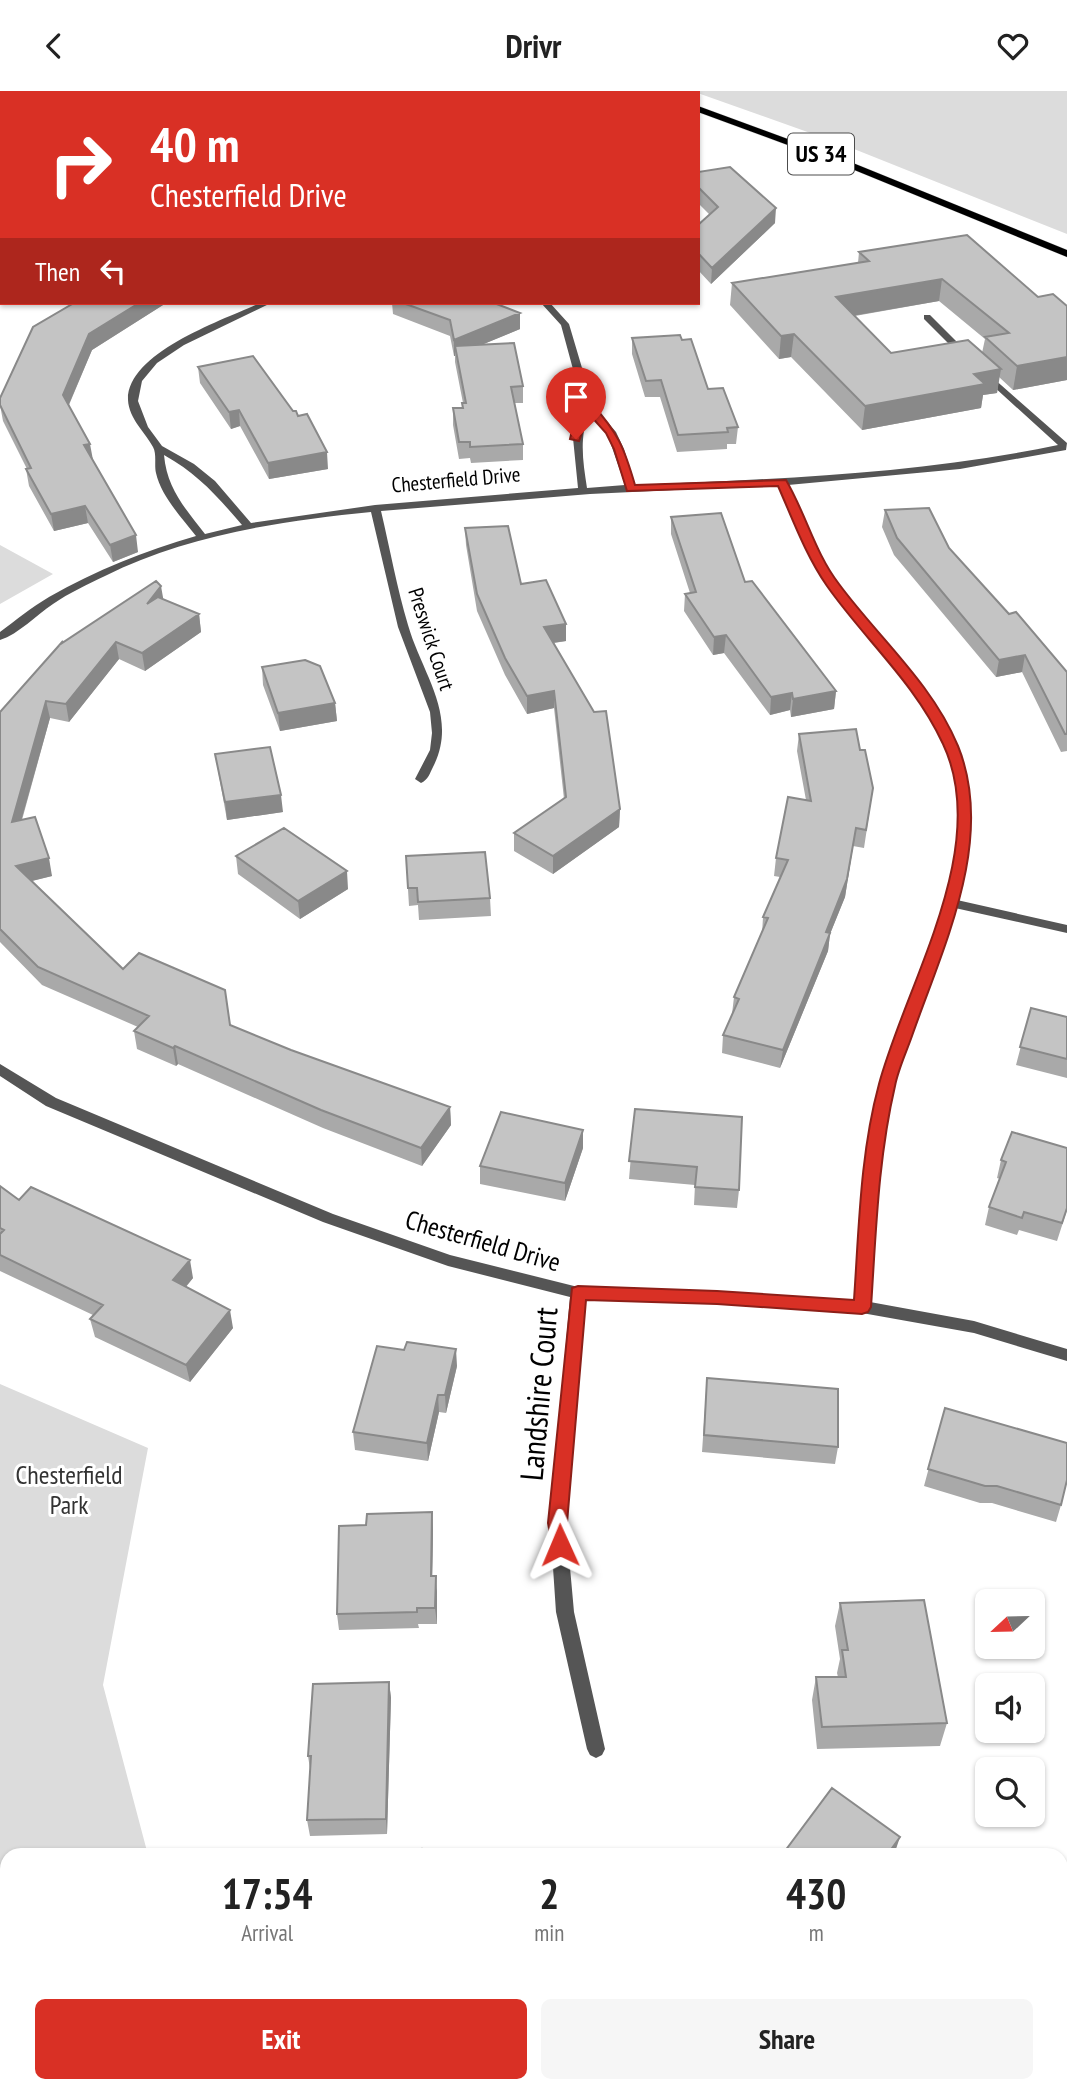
<!DOCTYPE html>
<html lang="en">
<head>
<meta charset="utf-8">
<style>
  body { margin:0; font-family:"PT Sans Narrow",sans-serif; background:#f6f6f6; color:#222; height:100vh; display:flex; flex-direction:column; font-size:26px; white-space:nowrap }
  * { box-sizing:border-box; margin:0 }
  p { font-size:23px; color:#767676 }
  .icon { flex:none; width:38px; height:38px; fill:none; stroke:currentColor; stroke-width:2; stroke-linecap:round; stroke-linejoin:round }
  .map { position:relative; flex:1; overflow:hidden }
  .side { position:absolute; left:0px; top:1757px; width:1068px; height:245px; display:flex; flex-direction:column; background:#fff; border-radius:21px 21px 0 0; box-shadow:0 2px 5px #0004 }
  .side>* { flex:none }
  .guide { position:absolute; left:0px; top:0px; width:700px; height:214px; box-shadow:0 2px 5px #0004; background:#d93025; color:#fff; overflow:hidden }
  .needle { width:46px; rotate:248deg }
  .fabs { position:absolute; left:975px; top:1498px; display:grid; gap:14px }
  .fabs a { display:grid; place-items:center; width:70px; height:70px; border-radius:10px; background:#fff; box-shadow:0 2px 5px #0004; font-size:35px }
  .pin { position:absolute; display:grid; place-items:center; width:60px; height:60px; color:#fff; margin:-72px -30px; border-radius:50% 50% 50% 0; rotate:-45deg; box-shadow:0 0 7px #0007 }
  .pin .icon { rotate:45deg }
  .me { position:absolute; width:77px; margin:-38px; rotate:359deg; stroke-linejoin:round; filter:drop-shadow(0 0 5px #0008) }
  .turn { display:flex; align-items:center; gap:24px; height:147px; padding:0 35px; font-size:32px }
  .turn .icon { width:91px; height:91px; stroke-width:2.5 }
  .turn b { display:block; font-size:49px; line-height:60px }
  .then { display:flex; align-items:center; height:66px; padding:0 35px; background:#0003; gap:14px; font-size:26px }
  .eta { display:flex; justify-content:space-evenly; align-items:center; height:119px; text-align:center }
  .eta b { font-size:42px; font-weight:800; line-height:49px }
  .button { display:flex; gap:14px; margin-top:auto; padding:14px 35px }
  .button a { flex:1; height:80px; border-radius:10px; background:#d93025; color:#fff; font-size:28px; font-weight:800; line-height:80px; text-align:center }
  .button a+a { background:#f6f6f6; color:#222 }
  header { display:flex; justify-content:space-between; align-items:center; height:91px; padding:0 35px; background:#fff; font-size:32px; font-weight:800 }
  .map>svg:first-child { display:block }
</style>
</head>
<body>
<header><svg class="icon" aria-label="back" viewBox="0 0 24 24"><path d="M15 5l-7 7 7 7"/></svg>Drivr<svg class="icon" aria-label="heart" viewBox="0 0 24 24"><path d="M12 20l-8-8c-3-5 5-10 8-4 3-6 11-1 8 4z"/></svg></header>
<div class="map">
<svg width="1067" height="2002" viewBox="0 0 1067 2002">
  <rect width="100%" height="100%" fill="#fff"/>
  <path fill="#dcdcdc" d="M0,0H379L2,2L0,178Z
    M692,0H1067V143L844,54Z
    M0,454L53,483L0,513Z
    M0,1293L148,1357L103,1594L148,1764H7V1995H256L261,2002H0Z
    M1067,1904V2002H909L921,1995H1060L1061,1908Z"/>
  <g fill="none" stroke-linecap="round" stroke-linejoin="round">
    <g stroke="#dbdbdb" stroke-width="1">
      <path id="primary" d="M639,0H652L653,2H641Z
        M698,15L853,72L1067,159V166L847,76L698,21Z"/>
    </g>
    <path fill="#555" fill-rule="evenodd" d="M260,212H271L184,254L157,272L142,290L138,310L148,336L162,355L194,373L215,390L251,432L375,414L578,397L573,347L583,315L561,234L541,212H550L569,233L593,314L616,341L624,358L635,394C777,388 918,383 1058,354L981,284V280L984,279L1067,352L1066,359L960,378L788,394C803,427 816,464 838,494C853,515 873,535 890,555C961,640 988,698 957,809L1067,834V842L955,817C939,877 910,933 894,994C876,1064 874,1139 870,1211L974,1230L1067,1258V1270L974,1242L862,1222L717,1212L585,1208L566,1432L574,1521L605,1658L602,1664L596,1667L590,1664L587,1658L556,1521L550,1432L570,1206L448,1175L323,1131L46,1015L0,985V973L56,1007L333,1123L450,1164L578,1196L717,1200L855,1209C860,1138 862,1064 880,995C909,884 988,771 945,655C923,593 868,549 830,498C807,467 793,429 778,394L590,403L381,420C390,458 397,497 408,534C422,583 459,625 433,676C430,682 428,689 421,692L415,688L430,659L432,642L430,621L398,536L371,421C281,430 186,444 105,485C88,493 69,502 53,513C36,524 19,543 0,549V541C16,529 32,516 49,506C96,479 145,460 196,445C182,427 161,405 156,382C154,374 157,363 153,356C145,341 129,328 128,309C127,261 224,229 260,212ZM589,322L607,342L625,394L587,397C583,371 579,347 589,322ZM164,364C198,383 217,405 242,434L205,443C185,417 167,398 164,364Z
      M924,224H930L969,263V267H963L924,228Z"/>
    <use href="#primary" fill="#000" fill-rule="evenodd"/>
  </g>
  <path fill="#a9a9a9" fill-rule="evenodd" d="M387,0H535V2H387Z
    M698,81L775,132L711,193L698,179V134L710,124L698,112Z
    M859,161L1038,206L1067,215V289L1013,299L999,286L997,302L983,304L981,317L862,339L791,266L779,268L730,214L732,192L858,172ZM939,210L985,248L982,262H891L855,225Z
    M74,212H163V214L92,259L69,314L93,369L138,461L113,471L88,432L54,440L29,395L26,378H27L3,330L0,314Z
    M392,212H494L520,238L481,254L523,295V312H514L523,353V369L471,372L470,367L459,368L453,334V317H462L463,312L455,271V265H454L450,245L393,223Z
    M632,247L682,249L708,298L738,336L736,353H727V358L677,361L660,306H645L632,263Z
    M198,276L328,378L269,388L240,335L231,338L200,292Z
    M885,419L949,457L1009,523L1067,581V660L1061,661L1022,581L996,586L894,464L882,436Z
    M671,426L745,491L836,600L834,618L791,626L790,619L770,624L724,562L713,564L684,520L685,503L690,502L671,443Z
    M465,437L521,493L566,533V550L554,552L620,718L619,736L553,783L514,760V742L564,708L554,617L527,623L505,584L477,520L466,454Z
    M163,508L199,523L201,541L145,580L119,568L69,631L50,627L22,729L52,785L31,790L123,878L230,934L291,959L450,1016L451,1034L422,1075L323,1037L178,973L176,975L137,958L134,940L138,936L42,894L0,851V621L63,552Z
    M262,576L335,612L337,630L280,640L263,594Z
    M799,643L860,659L873,697L864,757L853,755L845,806L830,843L828,860L780,977L722,962L723,944L732,923L734,906L762,843L763,826L780,786L774,785L776,767L806,709L797,660Z
    M215,663L283,721L227,729Z
    M236,765L348,798L300,828L238,783Z
    M406,765L490,807L491,825L419,829L418,814L409,815Z
    M1031,917L1067,926V987L1016,974Z
    M635,1018L739,1099L737,1117L694,1114L695,1094L629,1088Z
    M583,1057L565,1110L480,1093V1075Z
    M1067,1057V1119L1057,1150L1019,1139L1017,1144L985,1134L989,1116L1000,1088L997,1087L1001,1069Z
    M0,1095L19,1109L193,1187L186,1196L233,1237L190,1291L95,1246L90,1228L93,1224L0,1180Z
    M457,1275L446,1322L439,1321L428,1370L355,1359L353,1341Z
    M707,1287L838,1356L835,1373L702,1361Z
    M945,1317L1061,1414L1056,1431L992,1412H980L924,1395Z
    M432,1421L433,1438L432,1485L437,1501V1533H418L419,1537L339,1539L337,1523L366,1434Z
    M840,1512L947,1632L940,1655L817,1658L812,1609L816,1586H838L837,1582L840,1568L835,1535Z
    M389,1591L391,1607L387,1743L310,1745L307,1729L310,1678L308,1665Z
    M437,1995H464L457,2002H443Z"/>
  <path fill="#898989" d="M496,0H535V2H491Z
    M776,117L775,132L711,193L712,177Z
    M942,188L939,210L834,228L836,206Z
    M139,212H163V214L92,259L66,320L63,304L89,243Z
    M520,222V238L457,264L455,255V265H454V249Z
    M794,243L791,266L779,268L781,245Z
    M1067,266V289L1013,299L1017,275Z
    M1001,278L997,302L983,304L981,317L862,339L865,315L974,283Z
    M239,319L240,335L231,338L229,321Z
    M90,353L93,369L84,354Z
    M327,361L328,378L269,388L268,372Z
    M85,415L88,432L54,440L51,423Z
    M136,444L138,461L113,471L110,454Z
    M161,495L164,512L147,513Z
    M199,523L201,541L145,580L142,562Z
    M566,533V550L544,553V536Z
    M726,544L724,562L713,564L714,546Z
    M116,551L119,568L69,631L66,613Z
    M1025,564L1022,581L996,586L999,569Z
    M554,600V617L527,623V605Z
    M836,600L834,618L791,626L793,608Z
    M792,602L790,619L770,624L771,606Z
    M46,610L50,627L16,748L12,731Z
    M335,612L337,630L280,640L278,622Z
    M281,704L283,721L227,729L225,711Z
    M620,718L619,736L553,783V765Z
    M856,737L845,806L830,843L828,860L780,977L783,959Z
    M49,767L52,785L20,793L16,775Z
    M347,780L348,798L300,828L298,810Z
    M175,955L178,973L176,975L173,957Z
    M450,1016L451,1034L422,1075L421,1057Z
    M583,1039V1057L565,1110V1092Z
    M190,1169L193,1187L176,1207L173,1189Z
    M230,1219L233,1237L190,1291L186,1274Z
    M456,1258L457,1275L446,1322L445,1304Z
    M438,1304L439,1321L428,1370L427,1352Z
    M432,1421L433,1438L432,1501L431,1485Z
    M436,1485L437,1501V1533L435,1517Z
    M389,1591L391,1607L387,1743L386,1728Z
    M900,1746L894,1764H887Z
    M449,1995H464L457,2002H449Z"/>
  <path fill="#c4c4c4" stroke="#898989" stroke-width="2" d="M425,0H496L491,2H429Z
    M730,76L776,117L712,177L698,162V134L718,116L698,96V81Z
    M967,144L1038,206L1053,203L1067,215V266L1017,275L985,246L1009,242L942,188L836,206L891,262L968,249L1001,278L974,283L985,293L865,315L794,243L781,245L732,192L869,170L859,161Z
    M74,212H139L89,243L63,304L90,353L84,354L136,444L110,454L85,415L51,423L26,378L31,377L0,314V307L33,236Z
    M403,212H494L520,222L454,249L450,229Z
    M680,244L682,249L691,248L708,298L723,297L738,336L727,337L728,341L678,344L661,289L646,290L632,247Z
    M514,252L523,295L511,296L523,353L470,356V351H459L453,317H463L462,312H466L455,255Z
    M253,265L293,320H296L298,325L307,323L327,361L268,372L239,319L229,321L198,276Z
    M929,417L949,457L1009,523L1016,521L1067,581V643H1065L1025,564L999,569L897,447L885,419Z
    M721,422L745,491L752,490L836,600L793,608L792,602L771,606L726,544L714,546L685,503L696,501L671,426Z
    M508,435L521,493L546,489L566,533L544,536L594,621L606,620L620,718L553,765L514,742L566,706L554,600L527,605L505,567L477,503L465,437Z
    M156,490L161,495L147,513L158,506L199,523L142,562L116,551L66,613L46,610L12,731L35,726L49,767L16,775L123,878L139,862L225,899L230,934L291,959L450,1016L421,1057L321,1019L175,955L173,957L134,940L149,925L38,876L0,838V621L63,550L62,552Z
    M305,569L320,575L335,612L278,622L262,576Z
    M856,638L860,659H865L873,697L866,739L856,737L847,788L826,841L830,842L783,959L723,944L739,908L734,906L768,827L763,826L788,769L776,767L788,706L811,710L799,643Z
    M270,656L281,704L225,711L215,663Z
    M284,737L347,780L298,810L236,765Z
    M485,761L490,807L418,811L417,797H408L406,765Z
    M1031,917L1067,926V968L1020,956Z
    M635,1018L742,1026L739,1099L695,1096L697,1076L629,1070Z
    M501,1021L583,1039L565,1092L480,1075Z
    M1012,1041L1067,1057V1117L1062,1132L1024,1121L1022,1127L989,1116L1006,1071L1001,1069Z
    M0,1095L19,1109L31,1096L190,1169L173,1189L230,1219L186,1274L90,1228L103,1214L0,1164V1143L4,1139L0,1137Z
    M407,1251L456,1258L445,1304H438L427,1352L353,1341L377,1255L404,1259Z
    M707,1287L838,1298V1356L704,1344Z
    M945,1317L1067,1352V1389L1061,1414L997,1395H985L928,1378Z
    M432,1421L431,1485H436L435,1517H417V1521L337,1523L339,1435L366,1434L367,1423Z
    M924,1509L947,1632L822,1636L816,1586H846L842,1559H848L840,1512Z
    M389,1591L386,1728L307,1729L311,1665H308L313,1593Z
    M832,1697L900,1746L887,1764H782Z
    M422,1758L428,1764H416Z
    M474,1995H505L503,2002H472Z"/>
  <path fill="#d93025" stroke="#8d1f18" stroke-width="2" d="M588,312L592,313C618,342 624,356 635,394L786,389C806,423 815,462 839,493C878,546 932,592 958,655C996,749 943,856 912,945C906,962 898,979 895,995C878,1068 876,1142 871,1216L868,1221L862,1223L717,1213L586,1209L567,1432L569,1454L567,1460L560,1463L553,1460L548,1432L572,1197L578,1195L717,1200L854,1209C859,1137 860,1063 879,993C906,892 992,757 943,653C915,592 865,549 827,495C806,465 793,429 778,395L627,400L614,358L606,342L589,323L579,350L570,348L574,331L585,313Z"/>
  <g text-anchor="middle" stroke-width="6" stroke-linejoin="round" paint-order="stroke">
    <g font-size="21" fill="#000" stroke="#fff">
      <text transform="translate(456 389) rotate(-5)" y="7">Chesterfield Drive</text>
      <text transform="translate(431 548) rotate(72)" y="7">Preswick Court</text>
    </g>
    <rect fill="#fff" stroke="#4c4c4c" stroke-width="2" x="788" y="42.5" width="66" height="41" rx="5"/>
    <g font-size="24" font-weight="bold" fill="#000">
      <text x="821" y="71">US 34</text>
    </g>
    <g font-size="26" fill="#000" stroke="#fff">
      <text transform="translate(483 1150) rotate(16)" y="9">Chesterfield Drive</text>
    </g>
    <g font-size="26" fill="#333" stroke="#fff">
      <text x="69" y="1393">Chesterfield<tspan x="69" dy="30">Park</tspan></text>
    </g>
    <g font-size="32" fill="#000" stroke="#fff">
      <text transform="translate(539 1303) rotate(-85)" y="11">Landshire Court</text>
    </g>
  </g>
</svg>
<div class="fabs">
<a><svg class="needle" viewBox="-14 -14 28 28"><path d="M0-13l5 13h-10z" fill="#e53935"/><path d="M0 13l5-13h-10z" fill="#767676"/></svg></a>
<a><svg class="icon" aria-label="sound" viewBox="0 0 24 24"><path d="M4 9h4l5-4v14l-5-4H4zM17 9q2 3 0 6"/></svg></a>
<a><svg class="icon" aria-label="search" viewBox="0 0 24 24"><circle cx="10" cy="10" r="6"/><path d="M15 15l6 6"/></svg></a>
</div>
<div class="pin" style="left:576px;top:348px;background:#d93025"><svg class="icon" aria-label="arrive" viewBox="0 0 24 24"><path d="M6 21V4h12l-3 4 3 4H6"/></svg></div>
<svg class="me" style="left:560px;top:1454px" viewBox="-20 -20 40 40"><path d="M0-17L14 15 0 8-14 15z" fill="#d93025" stroke="#fff" stroke-width="4"/></svg>
<div class="guide">
<div class="turn"><svg class="icon" aria-label="right" viewBox="0 0 24 24"><path d="M7 20v-9h11M14 6l5 5-5 5"/></svg><div><b>40 m</b>Chesterfield Drive</div></div>
<div class="then">Then<svg class="icon" aria-label="left" viewBox="0 0 24 24"><path d="M17 20v-9H6M10 6l-5 5 5 5"/></svg></div>
</div>
<section class="side">
<div class="eta">
<div><b>17:54</b><p>Arrival</p></div>
<div><b>2</b><p>min</p></div>
<div><b>430</b><p>m</p></div>
</div>
<div class="button"><a>Exit</a><a>Share</a></div>
</section>
</div>
</body>
</html>
